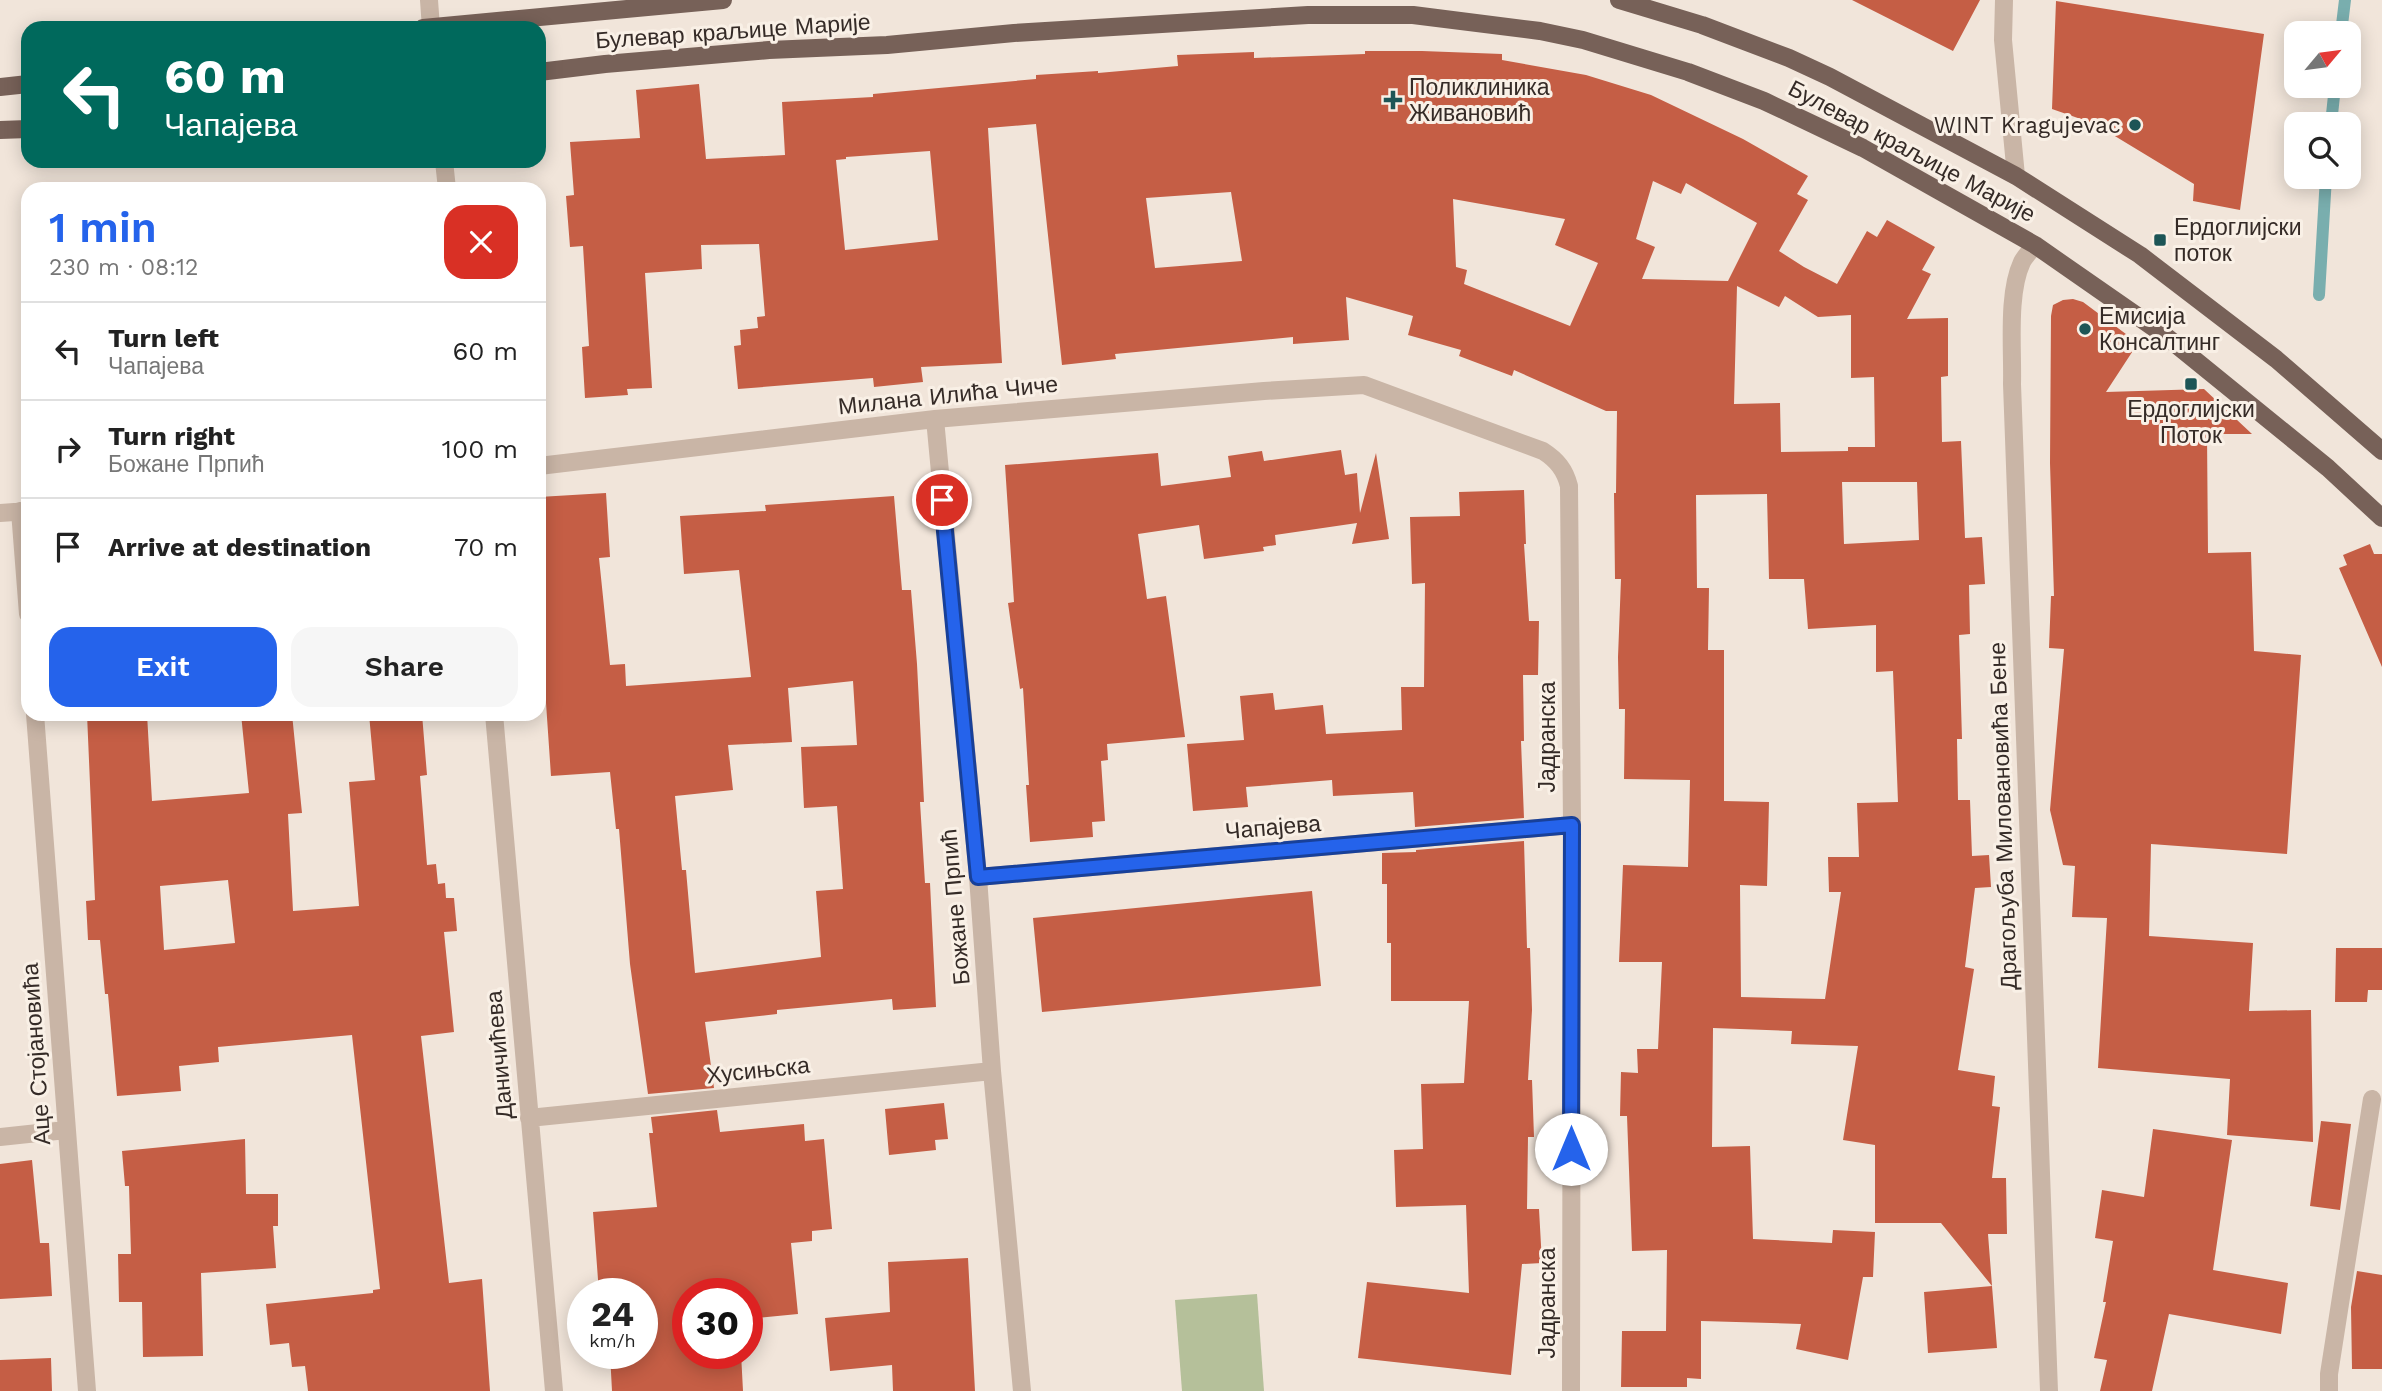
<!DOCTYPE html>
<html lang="en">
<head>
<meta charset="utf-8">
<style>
  body { margin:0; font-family:"Work Sans",sans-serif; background:#f6f6f6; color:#222; height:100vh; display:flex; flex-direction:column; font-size:26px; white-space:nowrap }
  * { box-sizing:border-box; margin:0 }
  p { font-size:23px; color:#767676 }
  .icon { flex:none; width:38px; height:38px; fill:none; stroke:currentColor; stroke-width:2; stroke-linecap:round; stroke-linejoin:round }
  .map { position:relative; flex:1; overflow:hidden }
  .details { position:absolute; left:21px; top:182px; width:525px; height:539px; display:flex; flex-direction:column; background:#fff; border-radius:21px; box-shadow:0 4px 18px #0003 }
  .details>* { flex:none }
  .banner { position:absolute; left:21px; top:21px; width:525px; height:147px; border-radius:21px; box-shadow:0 4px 18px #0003; background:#00695c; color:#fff; overflow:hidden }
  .needle { width:46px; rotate:61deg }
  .buttons { position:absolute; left:2284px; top:21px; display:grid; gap:14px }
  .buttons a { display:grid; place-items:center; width:77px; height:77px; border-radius:14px; background:#fff; box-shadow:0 4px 18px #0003; font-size:35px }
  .speed { position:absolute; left:567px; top:1278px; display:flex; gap:14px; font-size:35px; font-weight:700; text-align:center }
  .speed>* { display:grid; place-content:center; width:91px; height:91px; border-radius:50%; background:#fff; box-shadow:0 4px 18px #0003; line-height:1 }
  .speed small { font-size:18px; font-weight:400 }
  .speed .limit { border:10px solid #d22; background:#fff; color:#111 }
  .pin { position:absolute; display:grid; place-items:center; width:60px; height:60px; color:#fff; margin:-30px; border:4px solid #fff; border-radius:50%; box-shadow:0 2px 7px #0007 }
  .me { position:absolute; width:77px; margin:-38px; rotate:0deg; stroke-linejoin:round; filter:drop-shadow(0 0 5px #0008) }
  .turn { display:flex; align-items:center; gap:24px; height:147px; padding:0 28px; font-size:32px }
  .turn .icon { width:91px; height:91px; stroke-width:2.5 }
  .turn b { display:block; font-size:49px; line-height:60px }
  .round { display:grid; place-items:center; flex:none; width:74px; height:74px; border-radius:21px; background:#f6f6f6 }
  .overview { display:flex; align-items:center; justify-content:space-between; height:119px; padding:0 28px }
  h1 { font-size:42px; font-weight:600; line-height:52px; color:#2563eb }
  .primary-button { display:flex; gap:14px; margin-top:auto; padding:14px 28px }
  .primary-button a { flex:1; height:80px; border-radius:21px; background:#2563eb; color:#fff; font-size:28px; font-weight:600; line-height:80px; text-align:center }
  .primary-button a+a { background:#f6f6f6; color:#222 }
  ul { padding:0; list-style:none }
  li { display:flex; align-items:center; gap:21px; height:98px; padding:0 28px; border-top:2px solid #e0e0e0 }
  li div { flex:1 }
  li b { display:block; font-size:26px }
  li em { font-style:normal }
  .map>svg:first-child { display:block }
</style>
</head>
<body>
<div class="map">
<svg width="2382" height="1391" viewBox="0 0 2382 1391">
  <rect width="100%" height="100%" fill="#f1e5da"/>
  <path fill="#b5c09a" d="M1257,1294L1264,1391H1182L1175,1300Z"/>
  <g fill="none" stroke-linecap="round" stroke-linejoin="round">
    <path stroke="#79aeae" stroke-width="12" d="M2341,33L2345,0
      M2331,124L2335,86
      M2319,295L2326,177"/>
  </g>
  <path fill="#c55e45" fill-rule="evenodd" d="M1852,0H1980L1953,51Z
    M2056,1L2264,34L2240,210L2193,201L2194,184L2095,124L2052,109Z
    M1365,51H1422L1502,54V60L1586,75L1651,95L1743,139L1808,176L1797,194L1808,200L1779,251L1804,267L1837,284L1867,231L1877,237L1887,220L1935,247L1922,270L1931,274L1907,319L1948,318V376L1941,377L1942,442L1961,441L1965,538L1982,537L1985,584L1969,585L1970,634L1959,635L1962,739H1957L1958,800H1970L1972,856L1989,855L1991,887L1975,888L1965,967L1974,969L1958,1070L1995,1076L1992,1106L2000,1107L1992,1178H2006L2007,1234H1988L1992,1286L1941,1223H1875V1145L1843,1140L1858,1046L1791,1044L1792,1031L1713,1028L1712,1147L1750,1146L1753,1239L1832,1243L1833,1230L1875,1232L1873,1277H1863L1848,1360L1796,1349L1801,1324L1701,1321V1379L1687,1378V1387H1621L1622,1331H1666L1667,1250L1632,1251L1627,1116H1620L1621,1072L1638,1073L1637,1049H1658L1662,962H1619L1623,865L1688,867L1690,780L1624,779L1625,709H1619L1618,657L1621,579H1615L1614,493H1616L1617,411H1606L1514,370L1512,376L1459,356L1461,350L1408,335L1413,316L1346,297L1349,340L1293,344V337L1115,354L1116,359L1062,365L1036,124L988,128L1002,363L921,367L923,382L874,387L873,378L738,389L734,346L741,345L740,330L758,328L757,317L765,316L759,244L701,245L702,269L645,273L652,388L627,389L628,395L585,398L582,347L589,346L583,246L570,247L566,196L574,195L570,142L640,138L636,90L699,84L706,159L785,155L782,102L873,97V94L1036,79V75L1098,71V73L1178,66L1177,55L1254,52V58L1365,54ZM930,151L938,240L845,250L836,160L846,159V157ZM1653,181L1681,194L1686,183L1757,223L1728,281L1642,279L1655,247L1636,239ZM1231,192L1242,261L1155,268L1146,198ZM1453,199L1565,219L1555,245L1598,263L1570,326L1464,284L1467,270L1456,267ZM1737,286L1779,307L1785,296L1818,317L1851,315V378L1874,377L1875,447H1848V451L1781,452L1780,403L1734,404ZM1842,482H1917L1919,540L1844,544ZM1767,494L1769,579H1804L1808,629L1876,625V672L1893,671L1898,802L1857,803L1859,857H1828L1829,892H1841L1825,999L1741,997L1740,885L1767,886L1769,802L1724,801V650H1708L1709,588H1697L1696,495Z
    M2073,299L2083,302L2138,343L2106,392L2204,389L2252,434H2207L2208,553L2251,552L2254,651L2301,655L2287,854L2151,844L2149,936L2253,943L2249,1011L2311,1010L2313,1142L2227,1135L2230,1079L2098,1068L2107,918L2072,917L2075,866L2063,865L2050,810L2064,649L2049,648L2051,596H2054L2050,463L2051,316L2053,305L2063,300Z
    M1341,450L1345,475L1357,473L1360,513L1376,453L1389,539L1352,544L1357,523L1275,535L1276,545L1263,547L1264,551L1204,559L1199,525L1138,534L1147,599L1166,596L1185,737L1107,744L1108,760L1101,761L1105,821L1092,822L1093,837L1030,842L1026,785H1029L1023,688L1020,689L1008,603L1014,602L1005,465L1158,453L1161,486L1231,477L1228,456L1262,451L1264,461Z
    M1524,490L1526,544H1524L1529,621H1539L1538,675H1523L1524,741H1521L1524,818L1415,827L1413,792L1333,796L1332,780L1246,787L1248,807L1193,811L1187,744L1244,740L1240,696L1273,693L1275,710L1323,705L1326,734L1402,730L1401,687H1424L1425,583L1412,584L1410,517L1460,516L1459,492Z
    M606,493L610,557L599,558L610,665L625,664L626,686L751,677L739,570L684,574L680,516L766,511L765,505L894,496L902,590H911L917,664L924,802H920L925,883H930L936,1007L893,1010L892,999L777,1010V1014L705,1022L714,1088L648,1094L630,964L619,829H616L610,772L551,776L543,659H539V497ZM853,681L857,745L801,747L804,808L837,806L843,889L816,891L821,957L695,973L686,870H682L675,796L733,790L728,745L792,742L788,688Z
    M2370,544L2374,554H2382V667L2339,568L2347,565L2343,555Z
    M87,714H147L152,801L249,793L241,714H292L302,813L288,814L293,911L359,906L349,782L375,780L369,714H422L427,775L420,776L427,865L436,864L438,884L445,883L446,898H454L457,931L444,932L454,1032L421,1036L449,1283L482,1279L490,1391H308L305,1366L292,1367L289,1343L270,1345L266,1304L373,1293V1290L380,1289L352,1035L218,1047L219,1062L179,1066L181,1091L117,1096L108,994H105L100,940H88L86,901L95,900ZM228,880L235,943L164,950L160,886Z
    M1524,841L1527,948H1530L1532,1010L1528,1080H1532L1534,1137H1528L1527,1209H1539L1542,1263L1522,1264L1511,1375L1358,1358L1367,1282L1469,1293L1466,1205L1396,1207L1394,1150L1423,1149L1421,1084L1464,1083L1469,1001H1391V943H1387V884H1382V853L1416,852V850Z
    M1312,891L1321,986L1042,1012L1033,918Z
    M2336,948H2382V990H2368L2367,1002H2335Z
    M944,1103L948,1139L935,1140L936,1150L889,1155L885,1109Z
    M717,1110L720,1132L804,1124L805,1141L824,1139L832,1229L812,1231V1241L791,1243L798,1314L747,1319V1293H688V1353H741L743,1391H612L610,1353H642V1293H599L593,1212L657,1207L649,1133H653L651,1117Z
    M2321,1121L2351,1124L2340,1210L2310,1206Z
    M2153,1129L2232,1140L2213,1270L2288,1283L2281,1334L2169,1314L2152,1391H2100L2107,1360L2094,1358L2106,1302H2103L2113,1241L2095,1238L2102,1190L2144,1197Z
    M245,1139L246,1194H278V1226H273L276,1268L201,1273L203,1356L143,1357L142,1302H119L118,1254H131L129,1186H125L122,1151Z
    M32,1160L40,1243H49L52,1296L0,1299V1164Z
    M968,1258L975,1391H893L892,1365L830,1371L825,1318L890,1312L888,1262Z
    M2357,1271L2382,1275V1369H2352L2351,1307Z
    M1992,1286L1997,1348L1928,1353L1924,1292Z
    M51,1358L52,1391H0V1360Z"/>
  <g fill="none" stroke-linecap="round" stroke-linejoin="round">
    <path stroke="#c9b5a6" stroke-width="18" d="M429,0L431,28
      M2004,0L2003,40L2016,176
      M444,161L447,189
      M2035,245C2031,250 2025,256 2022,262C2007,294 2013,349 2012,384L2049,1391
      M935,419L978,877L992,1071L1022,1391
      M539,466L935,419L1264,391L1364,385L1543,451C1557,460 1565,470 1569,486L1572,825L1571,1391
      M20,511L28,614
      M0,513L28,511
      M35,714L87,1391
      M494,714L554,1391
      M978,877L1572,825
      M529,1118L992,1071
      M0,1137L66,1130
      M2329,1391V1374L2372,1099"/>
    <path stroke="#776158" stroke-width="18" d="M1619,0L1702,25L1789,58L1830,77L2016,176L2140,255L2276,359L2382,451
      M423,28L723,0
      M539,72L605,64L769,50L887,45L1014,33L1308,15H1413L1540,31L1583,40L1688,72L1764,101L1863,148L2035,245L2163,334L2328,468L2382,518
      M0,87L28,84
      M0,130L28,129"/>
  </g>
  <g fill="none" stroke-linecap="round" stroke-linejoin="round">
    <g stroke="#184099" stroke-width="18">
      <path id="route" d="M942,500L978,877L1572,825L1571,1149"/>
    </g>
    <use href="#route" stroke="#2563eb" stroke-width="12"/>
  </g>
  <g fill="#1d5556" stroke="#f9f0e6" stroke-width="2.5">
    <path d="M1389.5 89.5h7v7h7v7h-7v7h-7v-7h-7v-7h7z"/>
    <circle cx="2135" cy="125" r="7"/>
    <rect x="2153" y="233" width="14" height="14" rx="3.5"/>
    <circle cx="2085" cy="329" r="7"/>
    <rect x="2184" y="377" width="14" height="14" rx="3.5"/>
  </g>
  <g text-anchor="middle" stroke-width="6" stroke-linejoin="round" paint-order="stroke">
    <g font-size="23" fill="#352b27" stroke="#f9f0e6">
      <text transform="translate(733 31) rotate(-4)" y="8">Булевар краљице Марије</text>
      <text transform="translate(1912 151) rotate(28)" y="8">Булевар краљице Марије</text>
      <text transform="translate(948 395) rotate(-6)" y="8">Милана Илића Чиче</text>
      <text transform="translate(1547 737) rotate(-90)" y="8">Јадранска</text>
      <text transform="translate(2003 816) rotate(-92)" y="8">Драгољуба Миловановића Бене</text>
      <text transform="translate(1273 827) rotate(-5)" y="8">Чапајева</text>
      <text transform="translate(955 907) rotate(-95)" y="8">Божане Прпић</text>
      <text transform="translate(36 1054) rotate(-94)" y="8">Аце Стојановића</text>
      <text transform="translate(499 1055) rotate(-95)" y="8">Даничићева</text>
      <text transform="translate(758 1070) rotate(-6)" y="8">Хусињска</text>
      <text transform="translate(1547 1303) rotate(-90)" y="8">Јадранска</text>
    </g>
    <g font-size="23" fill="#352b27" stroke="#f9f0e6" text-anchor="start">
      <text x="1409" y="95">Поликлиника<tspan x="1409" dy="26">Живановић</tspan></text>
      <text x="2121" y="133" text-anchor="end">WINT Kragujevac</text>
      <text x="2174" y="235">Ердоглијски<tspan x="2174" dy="26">поток</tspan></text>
      <text x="2099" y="324">Емисија<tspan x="2099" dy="26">Консалтинг</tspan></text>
      <text x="2191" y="417" text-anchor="middle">Ердоглијски<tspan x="2191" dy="26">Поток</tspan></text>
    </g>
  </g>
</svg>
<div class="buttons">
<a><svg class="needle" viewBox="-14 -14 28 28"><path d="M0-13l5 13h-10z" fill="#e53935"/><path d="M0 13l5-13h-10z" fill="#767676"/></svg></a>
<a><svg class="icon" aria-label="search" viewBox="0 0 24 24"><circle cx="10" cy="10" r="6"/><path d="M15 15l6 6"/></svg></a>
</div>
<div class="speed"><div>24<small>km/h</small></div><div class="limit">30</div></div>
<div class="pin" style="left:942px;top:500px;background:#d93025"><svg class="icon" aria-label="arrive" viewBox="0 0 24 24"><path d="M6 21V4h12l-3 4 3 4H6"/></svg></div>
<svg class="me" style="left:1571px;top:1149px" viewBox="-20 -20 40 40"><circle r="19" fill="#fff"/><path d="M0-13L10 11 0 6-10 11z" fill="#2563eb"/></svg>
<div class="banner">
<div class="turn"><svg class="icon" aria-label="left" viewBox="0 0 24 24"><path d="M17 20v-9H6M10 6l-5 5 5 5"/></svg><div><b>60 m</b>Чапајева</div></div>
</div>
<section class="details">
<div class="overview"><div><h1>1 min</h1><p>230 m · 08:12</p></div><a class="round" style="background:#d93025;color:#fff"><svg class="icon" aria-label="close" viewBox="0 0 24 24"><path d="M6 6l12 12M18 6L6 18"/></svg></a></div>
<ul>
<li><svg class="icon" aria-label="left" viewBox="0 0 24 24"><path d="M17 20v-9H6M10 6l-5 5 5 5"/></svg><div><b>Turn left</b><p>Чапајева</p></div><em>60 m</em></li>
<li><svg class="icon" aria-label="right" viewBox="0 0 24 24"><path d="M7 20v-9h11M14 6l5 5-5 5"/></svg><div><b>Turn right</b><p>Божане Прпић</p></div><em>100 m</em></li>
<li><svg class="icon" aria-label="arrive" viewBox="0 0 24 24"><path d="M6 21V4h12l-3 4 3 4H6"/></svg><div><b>Arrive at destination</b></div><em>70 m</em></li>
</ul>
<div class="primary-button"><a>Exit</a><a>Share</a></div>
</section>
</div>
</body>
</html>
